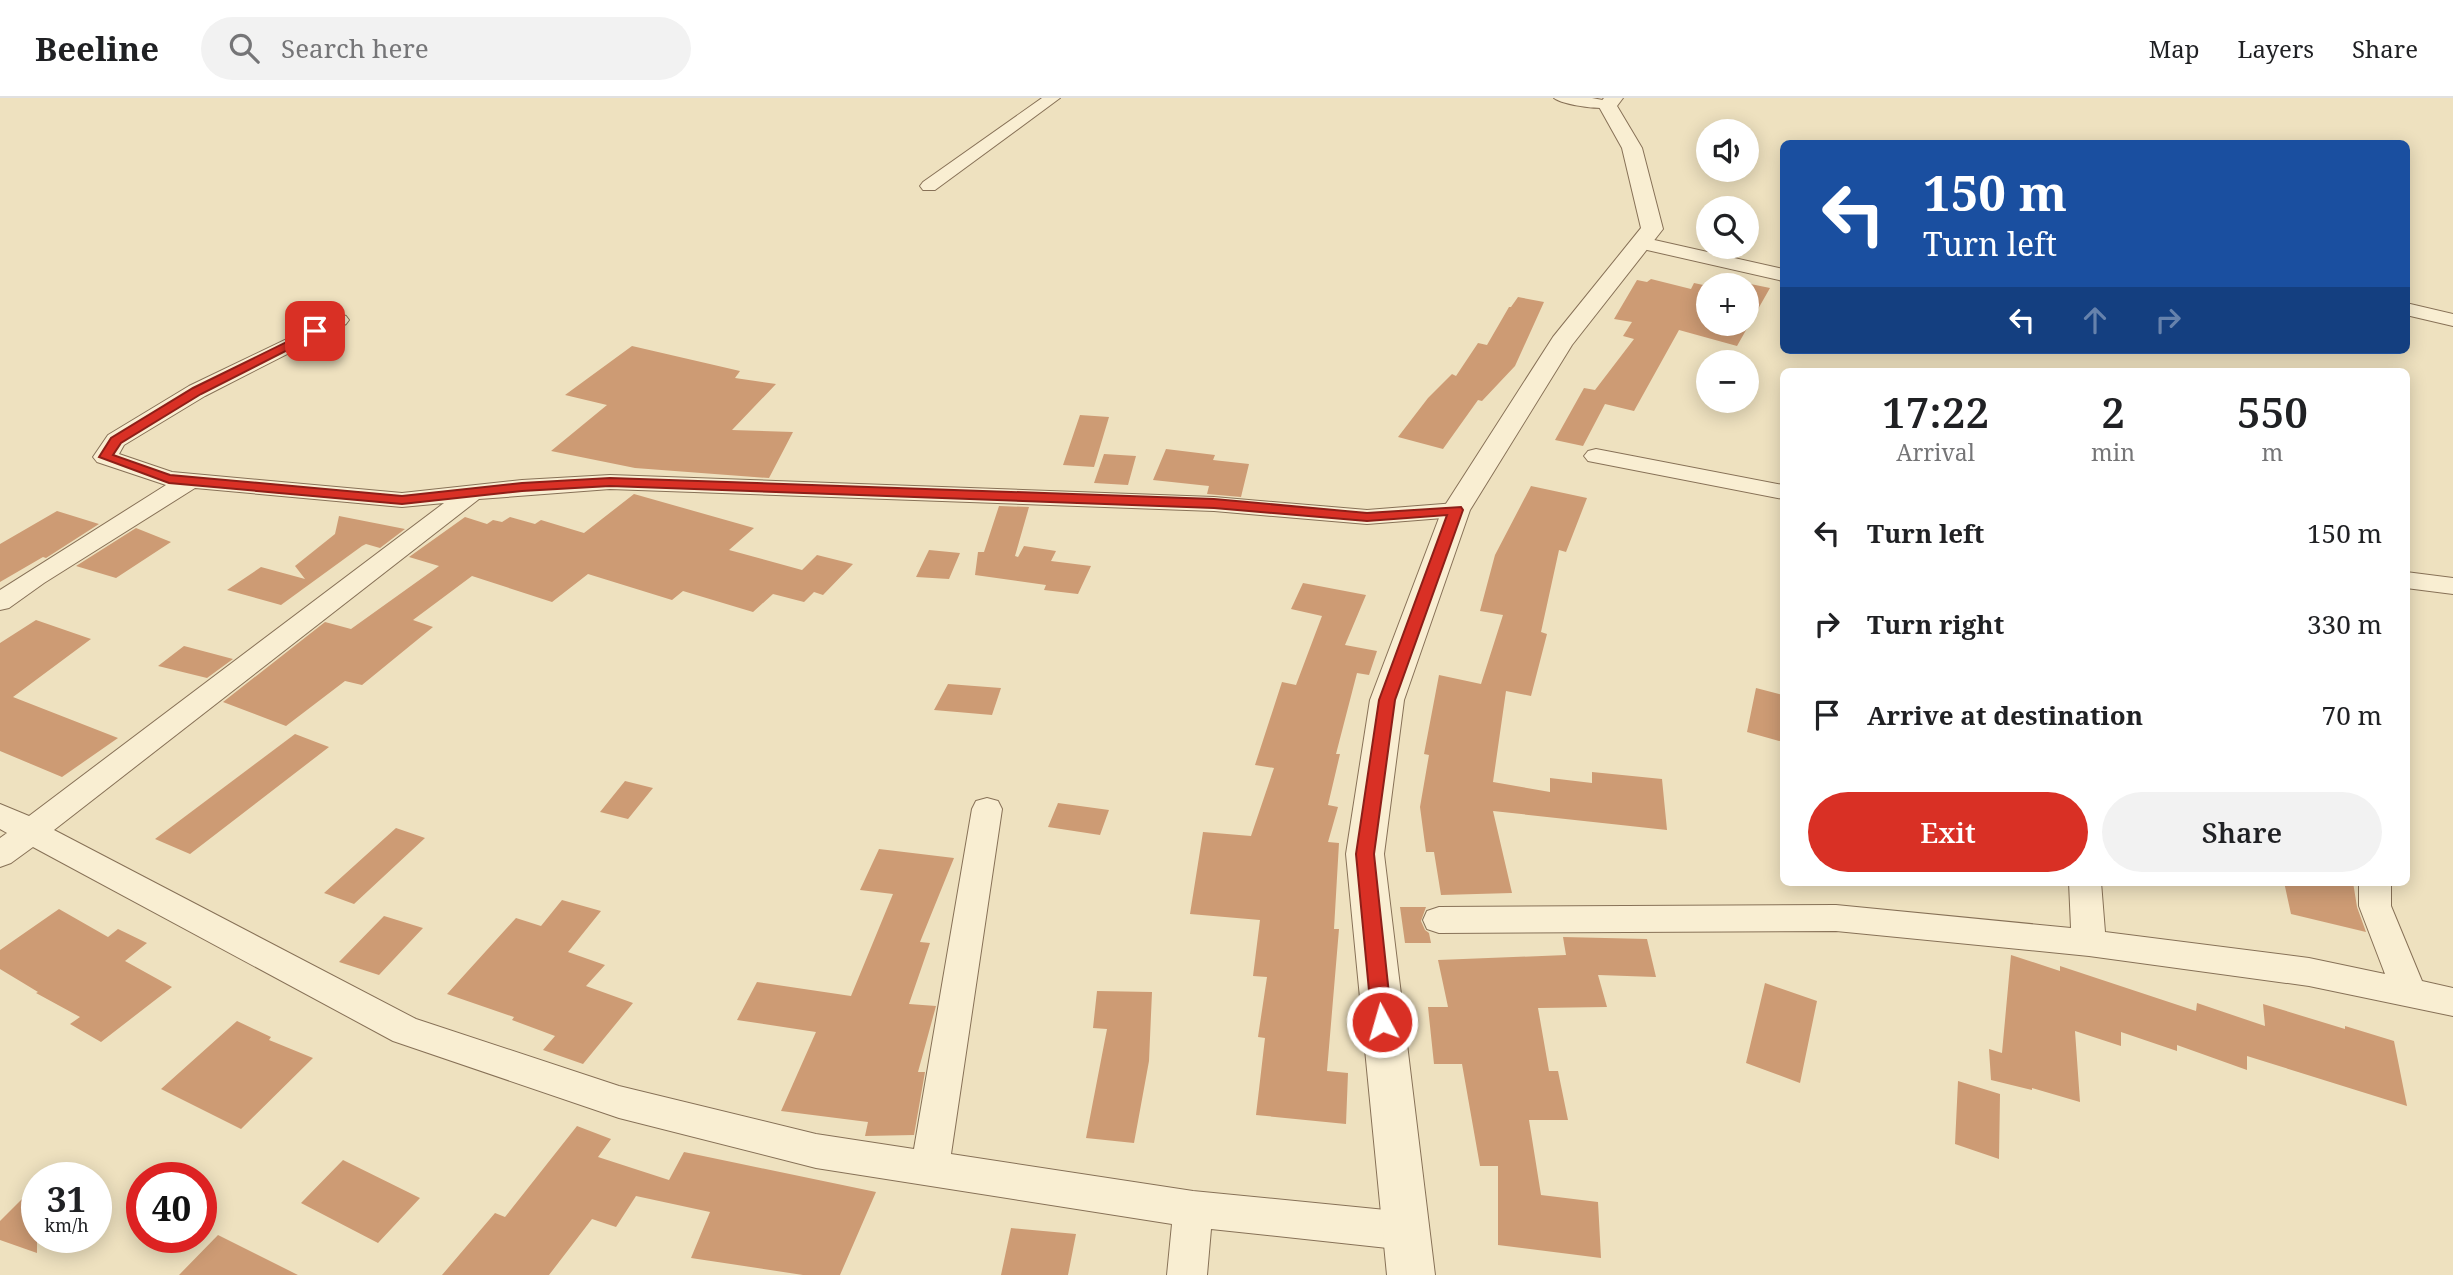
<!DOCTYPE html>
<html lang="en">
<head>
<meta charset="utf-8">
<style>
  body { margin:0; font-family:"Noto Serif",serif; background:#f2f2f2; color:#202124; height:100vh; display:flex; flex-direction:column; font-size:26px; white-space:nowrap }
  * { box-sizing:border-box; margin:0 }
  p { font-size:23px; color:#757577 }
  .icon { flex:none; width:38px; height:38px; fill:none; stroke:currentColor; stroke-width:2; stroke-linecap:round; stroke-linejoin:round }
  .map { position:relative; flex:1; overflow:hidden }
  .details { position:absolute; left:1780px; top:270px; width:630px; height:518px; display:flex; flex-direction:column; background:#fff; border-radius:10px; box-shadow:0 4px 18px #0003 }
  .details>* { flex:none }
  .guide { position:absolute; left:1780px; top:42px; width:630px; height:214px; border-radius:10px; box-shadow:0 4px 18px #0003; background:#1a4fa0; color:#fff; overflow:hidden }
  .controls { position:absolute; left:1696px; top:21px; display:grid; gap:14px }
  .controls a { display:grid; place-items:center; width:63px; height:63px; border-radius:50%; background:#fff; box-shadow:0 4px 18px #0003; font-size:35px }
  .speed { position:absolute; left:21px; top:1064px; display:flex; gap:14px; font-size:35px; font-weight:700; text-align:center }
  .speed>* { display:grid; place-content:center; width:91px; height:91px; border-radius:50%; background:#fff; box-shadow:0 4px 18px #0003; line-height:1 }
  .speed small { font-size:18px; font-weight:400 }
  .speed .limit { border:10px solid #d22; background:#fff; color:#111 }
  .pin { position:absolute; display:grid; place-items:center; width:60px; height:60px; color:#fff; margin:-30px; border-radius:14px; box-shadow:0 4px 10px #0006 }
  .me { position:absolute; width:77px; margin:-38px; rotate:354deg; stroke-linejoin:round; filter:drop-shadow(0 0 5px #0008) }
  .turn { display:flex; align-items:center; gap:24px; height:147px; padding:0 28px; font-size:32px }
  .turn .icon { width:91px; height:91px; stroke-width:2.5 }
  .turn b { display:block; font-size:49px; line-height:60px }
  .lanes { display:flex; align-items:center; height:66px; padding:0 28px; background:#0003; justify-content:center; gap:35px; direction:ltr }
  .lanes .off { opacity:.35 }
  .eta { display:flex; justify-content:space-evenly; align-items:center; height:119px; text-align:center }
  .eta b { font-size:42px; font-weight:600; line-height:49px }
  .button { display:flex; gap:14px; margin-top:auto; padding:14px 28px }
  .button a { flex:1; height:80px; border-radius:42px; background:#d93025; color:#fff; font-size:28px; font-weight:600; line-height:80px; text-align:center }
  .button a+a { background:#f2f2f2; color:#202124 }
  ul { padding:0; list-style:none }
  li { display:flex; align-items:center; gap:21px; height:91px; padding:0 28px }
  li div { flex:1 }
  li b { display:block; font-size:26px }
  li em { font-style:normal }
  header { display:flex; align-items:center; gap:42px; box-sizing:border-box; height:98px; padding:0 35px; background:#fff; border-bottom:2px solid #e0e0e0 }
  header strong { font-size:33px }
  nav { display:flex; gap:38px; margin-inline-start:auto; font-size:24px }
  .search { width:490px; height:63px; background:#f2f2f2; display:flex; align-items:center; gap:18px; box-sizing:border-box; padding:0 24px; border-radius:38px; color:#757577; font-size:26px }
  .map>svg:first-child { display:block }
</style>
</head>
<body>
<header>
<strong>Beeline</strong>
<div class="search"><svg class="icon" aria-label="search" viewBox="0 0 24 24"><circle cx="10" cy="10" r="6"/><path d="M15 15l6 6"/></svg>Search here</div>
<nav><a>Map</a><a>Layers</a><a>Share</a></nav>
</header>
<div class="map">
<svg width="2453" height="1177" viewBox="0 0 2453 1177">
  <rect width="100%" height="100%" fill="#eee1bf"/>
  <path fill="#cd9b74" d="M1651,181L1691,191L1694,185L1708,188V226H1746V187H1734L1736,183L1770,190L1737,248L1679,232L1634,313L1605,306L1583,348L1555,342L1584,290L1595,292L1634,241L1623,238L1632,224L1614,221L1637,182L1647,184Z
    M1518,199L1544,204L1515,268L1482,303L1478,302L1443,351L1398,339L1428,300L1452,276L1456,278L1478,245L1487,247L1509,209H1511Z
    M632,248L740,273L735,280L776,286L732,332L793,334L769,380L635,370L551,353L607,307L565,297Z
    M1080,317L1109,319L1094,369L1063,367Z
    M1166,351L1215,357L1213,362L1249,366L1241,399L1207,396L1209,388L1153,382Z
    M1104,356L1136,358L1128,387L1094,385Z
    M1531,388L1587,400L1566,454L1559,452L1541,534L1547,536L1531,598L1506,593L1493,684L1550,694V680L1592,685V674L1662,681L1667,732L1493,713L1512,795L1441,797L1434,754H1426L1420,709L1429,657L1424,656L1439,577L1481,586L1503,517L1480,513L1495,457Z
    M634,396L754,430L729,452L802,472L817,457L853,466L823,497L814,494L804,504L773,496L753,514L683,493L672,502L588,476L552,504L472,478L413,522L433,529L362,587L345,583L286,628L223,604L325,524L351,531L439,468L409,459L465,419L487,426L493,422L502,424L510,419L535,426L541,422L584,435Z
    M999,408L1029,409L1015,458L1018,459L1024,448L1056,453L1051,463L1091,468L1078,496L1044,492L1046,487L975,477L978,454H984Z
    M57,413L99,426L46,460L43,459L0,484V446Z
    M339,418L405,431L380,450L366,446L362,448L281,507L227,492L261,469L305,481L295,468L335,436Z
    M136,430L171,444L116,480L76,468Z
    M929,452L960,455L949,481L916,479Z
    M1303,485L1366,497L1345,547L1377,553L1369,577L1357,575L1336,656H1340L1328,707L1338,709L1328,744L1339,745L1334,831H1339L1327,973L1348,975L1346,1026L1256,1017L1265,940L1258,939L1267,879L1253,878L1260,822L1190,816L1203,734L1251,738L1274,670L1255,667L1282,584L1296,587L1322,518L1291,511Z
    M36,522L91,541L13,599L118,640L62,679L0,653V545Z
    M184,548L233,561L207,580L158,568Z
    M948,586L1001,590L992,617L934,612Z
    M1756,590L1783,597V644L1747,634Z
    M295,636L329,649L190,756L155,741Z
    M625,683L653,690L628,721L600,714Z
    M1058,705L1109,712L1100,737L1048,729Z
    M396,730L425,740L354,806L324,795Z
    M879,751L954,760L920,844L930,845L909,906L936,908L918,974H925L914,1037L865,1038L868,1024L781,1013L816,934L737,922L757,884L851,898L893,796L860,792Z
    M2284,784H2353L2357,809L2366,834L2291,816Z
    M562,802L601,813L568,854L605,867L586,888L633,905L583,966L543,952L555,938L512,922L514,919L447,896L516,820L541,828Z
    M1400,809H1426L1421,823L1425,832L1429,835L1431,845H1405Z
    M59,811L108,839L118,831L147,845L125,863L172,889L101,944L70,926L80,919L36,895L38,894L0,871V852Z
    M384,818L423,830L379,877L339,864Z
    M1563,839L1647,841L1656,879L1598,877L1607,909L1538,910L1549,973H1558L1568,1022H1529L1541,1097L1598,1104L1601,1160L1498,1147V1068H1480L1462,966H1434L1428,909H1448L1438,862L1566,857Z
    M2011,857L2060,873V868L2196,913L2197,905L2265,928L2263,906L2345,931V928L2394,943L2407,1008L2247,958V972L2177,947V953L2121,934V948L2075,933L2080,1004L2032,990V992L1991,982L1989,951L2002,955Z
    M1765,885L1817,903L1800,985L1746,965Z
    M1097,893L1152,894L1149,963L1134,1045L1086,1040L1107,931L1093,930Z
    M237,923L271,939L269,942L313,960L241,1031L161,991Z
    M1958,983L2000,996L1999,1061L1955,1046Z
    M577,1028L611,1041L598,1059L669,1082L684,1054L876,1094L840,1177H803L691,1160L710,1114L636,1098L616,1129L592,1121L549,1177H442L495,1115L505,1119Z
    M343,1062L420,1100L378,1145L301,1105Z
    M37,1086V1155L0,1142V1123Z
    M1011,1130L1076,1136L1068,1177H1001Z
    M218,1137L298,1177H179Z"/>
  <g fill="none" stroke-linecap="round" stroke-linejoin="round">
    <g stroke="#877157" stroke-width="2">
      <path id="minor" d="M1042,0H1060L935,92H923L920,88L923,84Z
        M1554,0H1592L1613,4L1615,7C1607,14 1563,7 1554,0Z
        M1641,139L1783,171V183L1634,149L1632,145Z
        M2406,205L2453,216V228L2406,217Z
        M339,216L346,218L349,222L346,226L205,298L124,347L119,356L172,374L402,395L522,382L610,377L1214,399L1367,412L1456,405L1465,407L1468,412L1465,417L1456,419L1367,426L1214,413L610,391L479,401L54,732L416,921L619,988L816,1036L914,1051L972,711L976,703L987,700L998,703L1002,711L951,1056L1193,1093L1406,1114L1420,1120L1426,1133L1420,1146L1406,1152L1211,1131L1207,1177H1167L1172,1126L816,1070L619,1020L393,943L33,749L11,765L0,769V740L7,735L0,731V706L29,718L444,405L402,409L195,390L44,485L9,510L0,512V492L166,387L97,364L93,359L108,337L189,288Z
        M1596,351L1783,387V401L1588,363L1584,358L1588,353Z
        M2406,474L2453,480V496L2406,490Z
        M2069,784H2101L2105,834L2309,860L2385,876L2359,808V784H2391V808L2422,883L2453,890V918L2309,888L2089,858L1836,833L1439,835L1427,831L1423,822L1427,813L1439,809L1836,807L2071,830Z"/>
    </g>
    <g stroke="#877157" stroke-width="2">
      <path id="tertiary" d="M1604,0H1623L1617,8L1642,50L1663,131L1572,247L1470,412L1404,602L1384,756L1435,1177H1387L1346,756L1370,602L1442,412L1553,239L1641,130L1622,50L1598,7Z"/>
    </g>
    <use href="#minor" fill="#f9eed2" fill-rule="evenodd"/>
    <use href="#tertiary" fill="#f9eed2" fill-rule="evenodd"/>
  </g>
  <path fill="#d93025" stroke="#8d1f18" stroke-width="2" d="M315,230L321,233L319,236L201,296L121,345L113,357L170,377L402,398L522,385L610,380L1214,401L1367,415L1461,409L1463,412L1395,602L1374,756L1392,924L1389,930L1382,932L1375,930L1372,924L1356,756L1379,602L1447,417L1367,423L1214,410L610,388L522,393L402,406L169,385L99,359L111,340L193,290Z"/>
</svg>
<div class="controls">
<a><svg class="icon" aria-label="sound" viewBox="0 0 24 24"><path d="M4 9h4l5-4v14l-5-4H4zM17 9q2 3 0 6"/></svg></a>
<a><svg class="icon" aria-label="search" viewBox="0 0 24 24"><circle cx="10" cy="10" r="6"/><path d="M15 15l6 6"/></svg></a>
<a>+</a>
<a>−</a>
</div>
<div class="speed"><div>31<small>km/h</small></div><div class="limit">40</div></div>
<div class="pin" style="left:315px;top:233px;background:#d93025"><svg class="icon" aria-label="arrive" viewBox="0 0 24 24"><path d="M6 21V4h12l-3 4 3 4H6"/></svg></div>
<svg class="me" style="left:1382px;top:924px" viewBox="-20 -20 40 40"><circle r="17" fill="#d93025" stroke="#fff" stroke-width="3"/><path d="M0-11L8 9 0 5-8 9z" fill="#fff"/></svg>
<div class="guide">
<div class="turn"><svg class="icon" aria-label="left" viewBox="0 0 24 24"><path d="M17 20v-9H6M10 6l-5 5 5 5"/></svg><div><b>150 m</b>Turn left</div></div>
<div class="lanes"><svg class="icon" aria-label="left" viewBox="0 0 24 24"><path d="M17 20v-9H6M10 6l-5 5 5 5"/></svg><svg class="icon off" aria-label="ahead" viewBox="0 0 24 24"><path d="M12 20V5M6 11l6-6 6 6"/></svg><svg class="icon off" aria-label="right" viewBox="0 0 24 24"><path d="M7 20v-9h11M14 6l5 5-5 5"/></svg></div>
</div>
<section class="details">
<div class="eta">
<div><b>17:22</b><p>Arrival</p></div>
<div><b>2</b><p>min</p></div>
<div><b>550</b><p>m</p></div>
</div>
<ul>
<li><svg class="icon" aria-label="left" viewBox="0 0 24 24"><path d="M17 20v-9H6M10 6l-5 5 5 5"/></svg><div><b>Turn left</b></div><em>150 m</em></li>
<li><svg class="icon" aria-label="right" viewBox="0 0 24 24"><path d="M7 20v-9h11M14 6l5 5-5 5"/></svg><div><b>Turn right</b></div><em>330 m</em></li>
<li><svg class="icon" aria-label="arrive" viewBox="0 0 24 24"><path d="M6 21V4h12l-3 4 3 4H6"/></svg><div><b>Arrive at destination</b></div><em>70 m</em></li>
</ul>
<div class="button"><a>Exit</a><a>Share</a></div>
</section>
</div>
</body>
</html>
